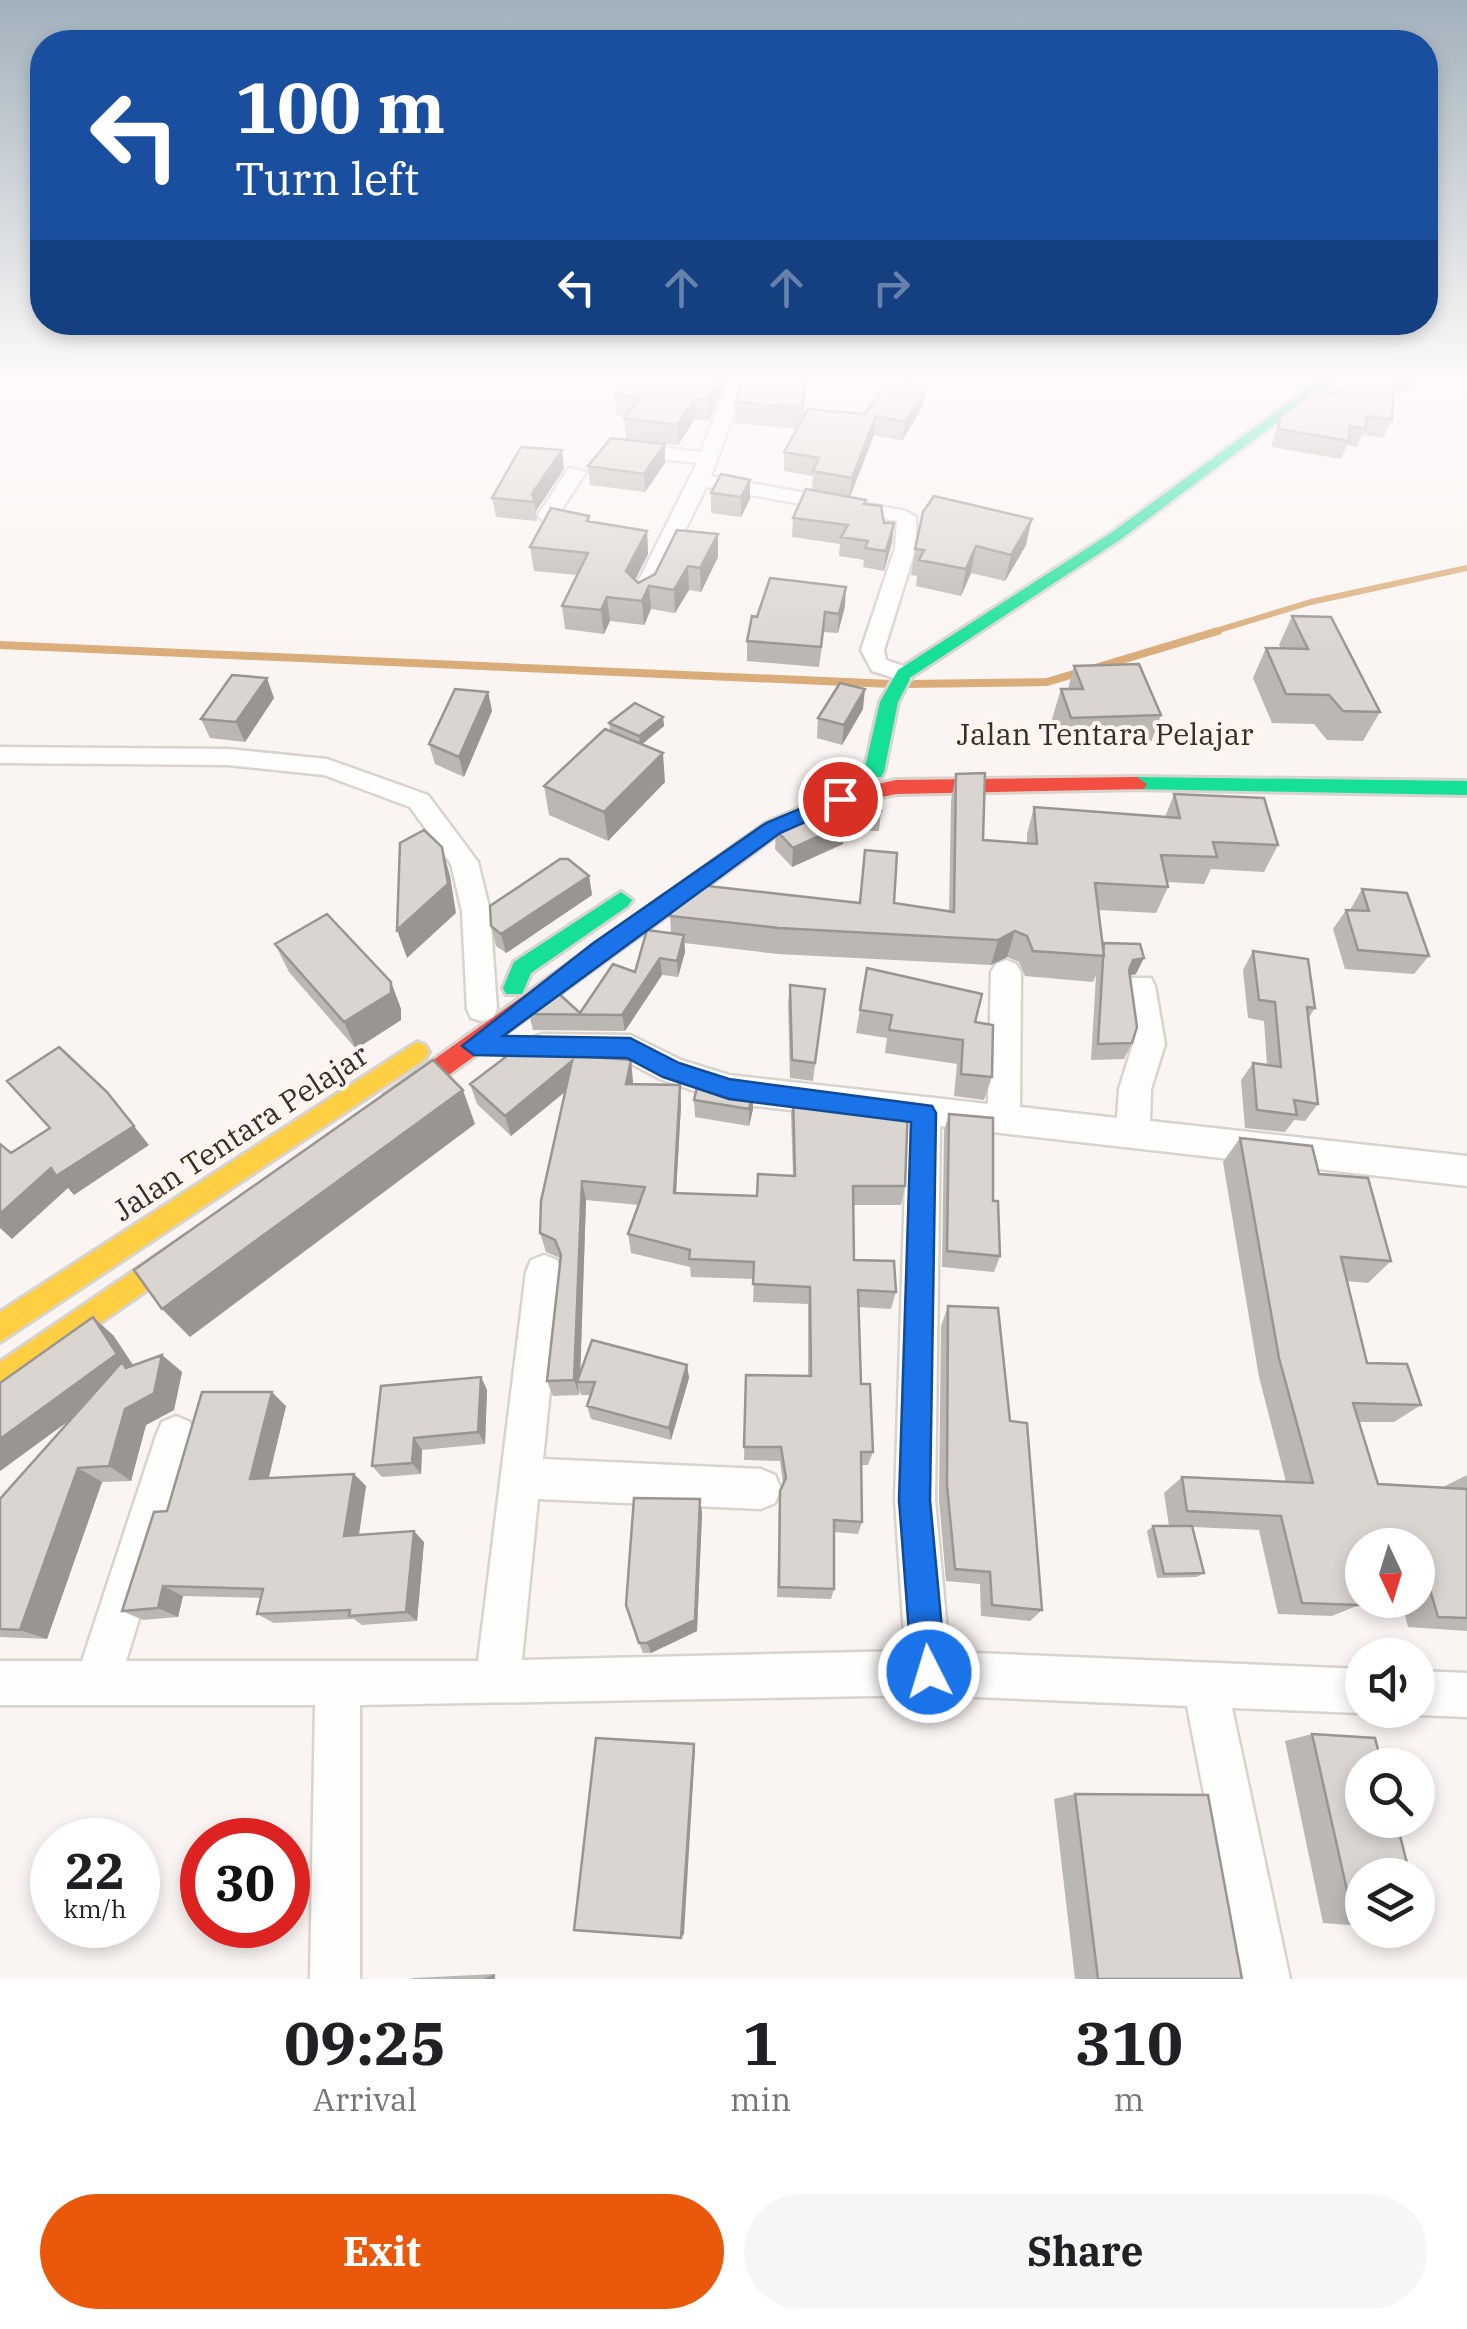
<!DOCTYPE html>
<html lang="en">
<head>
<meta charset="utf-8">
<style>
  body { margin:0; font-family:"IBM Plex Serif",serif; background:#f6f6f6; color:#202124; height:100vh; display:flex; flex-direction:column; font-size:38px; white-space:nowrap }
  * { box-sizing:border-box; margin:0 }
  p { font-size:32px; color:#757577 }
  .icon { flex:none; width:55px; height:55px; fill:none; stroke:currentColor; stroke-width:2; stroke-linecap:round; stroke-linejoin:round }
  .map { position:relative; height:1979px; overflow:hidden }
  .details { display:flex; flex-direction:column; background:#fff; flex:1 }
  .details>* { flex:none }
  .guide { position:absolute; left:30px; top:30px; width:1408px; height:305px; border-radius:40px; box-shadow:0 5px 15px #0003; background:#1a4fa0; color:#fff; overflow:hidden }
  .needle { width:65px; rotate:176deg }
  .controls { position:absolute; left:1345px; top:1528px; display:grid; gap:20px }
  .controls a { display:grid; place-items:center; width:90px; height:90px; border-radius:50%; background:#fff; box-shadow:0 5px 15px #0003; font-size:50px }
  .speed { position:absolute; left:30px; top:1818px; display:flex; gap:20px; font-size:50px; font-weight:700; text-align:center }
  .speed>* { display:grid; place-content:center; width:130px; height:130px; border-radius:50%; background:#fff; box-shadow:0 5px 15px #0003; line-height:1 }
  .speed small { font-size:25px; font-weight:400 }
  .speed .limit { border:15px solid #d22; background:#fff; color:#111 }
  .pin { position:absolute; display:grid; place-items:center; width:85px; height:85px; color:#fff; margin:-42px; border:5px solid #fff; border-radius:50%; box-shadow:0 2px 10px #0007 }
  .me { position:absolute; width:110px; margin:-55px; rotate:355deg; stroke-linejoin:round; filter:drop-shadow(0 0 8px #0008) }
  .turn { display:flex; align-items:center; gap:35px; height:210px; padding:0 40px; font-size:45px }
  .turn .icon { width:130px; height:130px; stroke-width:2.5 }
  .turn b { display:block; font-size:70px; line-height:85px }
  .lanes { display:flex; align-items:center; height:95px; padding:0 40px; background:#0003; justify-content:center; gap:50px; direction:ltr }
  .lanes .off { opacity:.35 }
  .eta { display:flex; justify-content:space-evenly; align-items:center; height:170px; text-align:center }
  .eta b { font-size:60px; font-weight:700; line-height:70px }
  .action { display:flex; gap:20px; margin-top:auto; padding:20px 40px }
  .action a { flex:1; height:115px; border-radius:60px; background:#ea580c; color:#fff; font-size:40px; font-weight:700; line-height:115px; text-align:center }
  .action a+a { background:#f6f6f6; color:#202124 }
  .map>svg:first-child { display:block }
</style>
</head>
<body>
<div class="map">
<svg width="1467" height="1979" viewBox="0 0 1467 1979">
  <rect width="100%" height="100%" fill="#faf5f2"/>
  <g fill="none" stroke-linecap="round" stroke-linejoin="round">
    <path stroke="#daac79" stroke-width="6" d="M1209,633L1311,602L1467,568"/>
    <path stroke="#daac79" stroke-width="8" d="M0,645L891,684
      M1095,668L1218,631
      M907,684L1047,682L1080,672"/>
    <g stroke="#d9d3ce" stroke-width="5">
      <path id="street" d="M730,376H748L711,476L906,511L916,517V548L884,650L886,660L912,669V679L904,681L872,671L861,650L895,548L897,521L706,487L653,596L642,603L631,596L697,463L626,455L617,449L626,443L701,452Z
        M569,468L586,472L558,515L585,525V533L548,528L538,515Z
        M0,747L228,749L327,759L428,795L478,862L490,911L497,1009L493,1018L482,1021L471,1018L467,1009L462,911L451,864L410,807L324,775L228,765L0,763Z
        M1006,960L1016,964L1021,972L1020,1107L1117,1118L1119,1089L1133,1044L1125,986L1129,978H1151L1155,986L1165,1044L1151,1089L1150,1121L1467,1156V1186L940,1126L935,1500L949,1652L1362,1669V1710H1370L1362,1713L1232,1708L1290,1979H1240L1187,1706L929,1695L360,1705V1979H310L315,1705H0V1661H82L156,1436L162,1422L176,1416L190,1422L196,1436L126,1661H478L526,1272L531,1260L544,1255L557,1260L562,1272L543,1459L761,1469L775,1475L781,1489L775,1503L761,1509L538,1499L522,1660L905,1651L895,1500L907,1123L729,1103L660,1079L626,1061L542,1060L531,1056L526,1047L531,1038L542,1034L630,1035L681,1060L729,1075L988,1104L991,972L996,964Z
        M1418,1671L1467,1673V1717L1418,1715L1405,1710H1418Z"/>
    </g>
    <g stroke="#d9d3ce" stroke-width="6">
      <path id="fast" d="M1325,376H1339L1121,539L911,677L898,702L884,772L881,777H867L864,772L880,702L898,670L1111,533Z
        M1137,777L1467,781V795L1130,789L1127,784Z
        M621,892L632,900L628,906L531,973L522,994H506L503,988L514,962Z"/>
    </g>
    <g stroke="#d9d3ce" stroke-width="6">
      <path id="slow" d="M417,1042L425,1045L429,1052L425,1059L0,1342V1312Z
        M188,1234L197,1237L201,1246L197,1255L0,1393V1362Z"/>
    </g>
    <g stroke="#d9d3ce" stroke-width="6">
      <path id="jam" d="M1137,777L1147,784L1144,789L896,794L844,805L780,833L402,1109L393,1112L384,1109L381,1102L384,1095L766,823L832,794L896,780Z"/>
    </g>
    <use href="#street" fill="#fefefd" fill-rule="evenodd"/>
    <use href="#fast" fill="#16e098" fill-rule="evenodd"/>
    <use href="#slow" fill="#ffcf43" fill-rule="evenodd"/>
    <use href="#jam" fill="#f24e42" fill-rule="evenodd"/>
  </g>
  <path fill="#bbb7b3" d="M627,376H728L709,421L695,419L678,445L626,439L624,418L626,416L616,415L615,395Z
    M745,376H808L802,420L865,414L911,386L926,388L923,406L902,441L874,435L850,497L866,500V504L884,523H894L892,542L884,571L863,567L864,560L839,556L840,544L792,537L793,518L812,490L813,476L784,471V452L798,429L735,423V402Z
    M1358,376H1439L1436,380L1421,377L1403,393L1394,390L1392,420L1383,438L1362,435L1357,447L1347,445L1341,459L1271,447L1280,417L1338,393Z
    M665,444V463L645,492L590,485L588,466Z
    M562,450L564,469L536,511L537,521L496,517L492,498Z
    M711,493L750,499L741,517L711,513Z
    M589,516L590,521L647,531L648,554L635,580L638,583L718,557L701,592L689,590L675,613L651,609L644,625L610,621L604,634L565,629L562,606L577,575L534,571L530,547Z
    M1026,545L1005,581L971,573L961,596L916,586L917,576L911,575L915,549Z
    M845,606L838,633L824,632L819,667L747,661V641L757,617Z
    M1292,616L1380,712L1363,741L1327,740L1314,724L1272,723L1253,678L1266,648L1281,649L1279,645Z
    M1074,666L1161,715L1150,745L1062,748L1052,719L1061,689H1068Z
    M488,692L492,711L464,777L435,764L429,744Z
    M274,698L245,742L210,738L201,719Z
    M863,709L842,745L817,738L818,718Z
    M663,717L664,726L642,744L665,782L608,841L549,815L544,786L610,731L609,723Z
    M956,774L983,840L1027,843V834L1034,807L1165,817L1174,794L1278,845L1264,872L1211,869L1204,884L1167,882L1168,887L1156,913L1098,910L1103,946L1136,974L1129,976L1132,1043L1124,1059L1091,1060L1096,975L1093,982L1025,976L1019,962L1007,957L991,965L778,954L684,943L685,952L678,977L662,975L625,1031L533,1030L529,1014L580,1013L635,972L671,933L670,916L859,903L865,850L894,903L949,912L951,801Z
    M851,794L881,811L879,831H845L843,844L792,867L775,849L776,830Z
    M589,876L592,895L506,953L496,946L491,926Z
    M1362,889L1429,956L1414,974L1345,969L1333,929L1346,910H1350Z
    M275,944L391,982L401,1009V1020L356,1049L289,972Z
    M1253,951L1315,1008L1308,1019L1318,1104L1305,1121L1294,1120L1285,1132L1245,1128L1241,1080L1253,1063L1267,1065L1264,1021L1248,1018L1243,970Z
    M867,968L975,1022L992,1077L984,1100L954,1096L957,1064L885,1053L887,1038L856,1033Z
    M790,985L825,989L813,1081L790,1078L788,1003Z
    M498,1042L582,1056L633,1081V1084L681,1105L676,1193L757,1196L793,1176L791,1114L793,1093L905,1186L901,1205H853L854,1260L896,1292L891,1309L858,1307L861,1384L873,1452L868,1465H861L862,1522L858,1534L834,1532V1589L831,1599L777,1597L779,1503L780,1491L783,1484L780,1461L744,1460L746,1375L808,1376V1304L753,1302L754,1279L691,1277L690,1267L631,1253L628,1234L639,1205L586,1200L580,1374L687,1365L689,1378L671,1440L591,1419L587,1406L591,1395H581L579,1390V1395L553,1396L547,1381L560,1258L546,1252L540,1233L566,1091L511,1136L477,1104L470,1084L503,1059Z
    M694,1100L753,1109L749,1126L695,1117Z
    M949,1114L993,1201L1000,1256L994,1272L942,1267L944,1131Z
    M1240,1138L1319,1174L1391,1261L1368,1283L1347,1281L1367,1363L1421,1405L1394,1422H1359L1378,1484L1443,1487L1467,1475V1631L1408,1627L1401,1600H1418V1545H1362V1587H1354L1359,1605L1332,1616L1278,1614L1259,1530L1193,1527L1204,1573L1197,1577L1157,1578L1147,1531L1153,1526H1169L1164,1493L1182,1477L1286,1482L1259,1377L1223,1162Z
    M948,1306L1010,1421L1042,1610L1030,1621L981,1616L980,1584L946,1581L939,1500L941,1326Z
    M113,1335L133,1365L162,1355L182,1372L174,1410L146,1425L131,1481L102,1482L47,1639L0,1637V1499L70,1420L0,1471V1383Z
    M481,1377L487,1390L485,1444L422,1450L421,1474L382,1477L372,1466Z
    M286,1406L269,1478L354,1474L366,1486L359,1535L424,1542L417,1621L362,1625L354,1619L274,1623L257,1614L261,1598L183,1596L178,1617L143,1620L122,1611L167,1511Z
    M700,1499L702,1514L697,1631L651,1653H643L639,1643Z
    M1312,1734L1362,1926L1323,1923L1285,1741Z
    M1075,1794L1242,1979H1075L1054,1799Z
    M495,1974V1979H410L414,1978Z"/>
  <path fill="#999592" d="M719,376H728L709,421V400Z
    M806,376H808L801,429L802,408Z
    M1411,376H1422L1403,393Z
    M926,388L923,406L902,441L905,422Z
    M695,399V419L678,445L677,425Z
    M876,416L874,435L850,497L852,478Z
    M665,444V463L645,492L644,474Z
    M562,450L564,469L536,511L532,494Z
    M750,480V499L741,517V497Z
    M1032,519L1026,545L1005,581L1011,555Z
    M894,523L892,542L884,571L886,551Z
    M647,531L648,554L628,594L626,571Z
    M718,534V557L701,592L700,568Z
    M976,546L971,573L961,596L966,569Z
    M688,566L689,590L675,613L674,590Z
    M649,586L651,609L644,625L642,601Z
    M846,587L845,606L838,633L839,614Z
    M607,597L610,621L604,634L601,610Z
    M267,678L274,698L245,742L236,722Z
    M865,689L863,709L842,745L844,725Z
    M488,692L492,711L464,777L459,757Z
    M663,717L664,726L640,746L639,736Z
    M663,753L665,782L608,841L604,812Z
    M845,824L843,844L792,867L793,848Z
    M442,847L450,876L456,913L407,958L397,930Z
    M589,876L592,895L506,953L501,934Z
    M1015,931L1007,957L991,965L998,940Z
    M684,935L685,952L678,977L677,961Z
    M660,958L662,975L625,1031L622,1015Z
    M1144,958L1136,974L1126,976L1133,960Z
    M391,982L401,1009V1020L356,1049L344,1022Z
    M579,1043L583,1064L577,1082L511,1136L505,1116L564,1055Z
    M631,1060L633,1081L629,1104L626,1084Z
    M680,1085L681,1105L675,1212L674,1193Z
    M463,1090L475,1124L190,1337L162,1309Z
    M107,1092L149,1145L74,1195L68,1188L12,1239L0,1228V1214Z
    M753,1092V1109L749,1126V1109Z
    M582,1181L586,1200L580,1382H577L579,1395L574,1380Z
    M93,1317L113,1335L137,1371L0,1471V1439Z
    M162,1355L182,1372L174,1410L146,1425L131,1481L109,1466L125,1409Z
    M687,1365L689,1378L671,1440L669,1428Z
    M481,1377L487,1390L485,1444L478,1432Z
    M272,1392L286,1406L265,1492L250,1479Z
    M414,1438L422,1450L421,1474L412,1463Z
    M78,1468L102,1482L47,1639L20,1630Z
    M354,1474L366,1486L357,1547L344,1536Z
    M700,1499L702,1514L697,1631L651,1653L647,1643Z
    M414,1531L424,1542L417,1621L406,1612Z
    M163,1586L183,1596L178,1617L158,1608Z
    M694,1744L695,1750L684,1934L681,1938Z
    M495,1974V1979H483Z"/>
  <path fill="#dad5d0" stroke="#999592" stroke-width="2.5" d="M627,376H719L709,400L695,399L677,425L624,418L641,397L615,395Z
    M745,376H806L802,408L735,402Z
    M891,376H911L909,385L926,388L905,422L876,416L852,478L813,471L819,458L784,452L808,409L865,414Z
    M1358,376H1395L1392,420L1367,416L1365,429L1350,426L1349,441L1278,429L1280,417L1314,391L1338,393Z
    M611,438L665,444L644,474L588,466Z
    M521,447L562,450L532,494L535,502L492,498Z
    M721,474L750,480L741,497L711,493Z
    M806,489L866,500L864,504L881,506L884,523H894L886,551L865,548L868,541L841,537L848,525L793,518Z
    M934,496L1032,519L1011,555L976,546L966,569L919,560L924,550L915,549L923,512Z
    M551,508L589,516L587,521L647,531L626,571L638,583L655,574L677,530L718,534L700,568L688,566L674,590L649,586L642,601L607,597L601,610L562,606L588,553L530,547Z
    M770,578L846,587L839,614L825,612L821,647L747,641L752,616L757,617Z
    M1292,616L1331,617L1380,712L1343,711L1329,695L1286,694L1266,648L1308,649Z
    M1139,664L1161,715L1071,718L1061,689H1083L1074,666Z
    M232,675L267,678L236,722L201,719Z
    M840,683L865,689L844,725L818,718Z
    M455,689L488,692L459,757L429,744Z
    M635,703L663,717L639,736L609,723Z
    M605,729L663,753L604,812L544,786Z
    M985,773L983,840L1037,844L1034,807L1180,818L1174,794L1264,798L1278,845L1213,842L1217,857L1161,855L1168,887L1095,883L1104,956L1033,951L1027,936L1015,931L998,940L779,928L670,916L675,894L690,884L860,903L865,850L897,853L894,903L954,912L956,774Z
    M878,788L881,811H839L845,824L793,848L776,830L851,794Z
    M424,830L442,847L448,884L397,930L400,843Z
    M560,859H568L589,876L501,934L491,926L490,906Z
    M1362,889L1407,893L1429,956L1358,950L1346,910L1369,911Z
    M327,914L391,982V993L344,1022L275,944Z
    M647,930L684,935L677,961L660,958L622,1015L529,1014L557,992L580,1013L613,964L635,972Z
    M1104,943L1140,944L1144,958L1133,960L1129,970L1137,1027L1132,1043L1098,1044Z
    M1253,951L1308,959L1315,1008L1307,1007L1318,1104L1294,1100L1297,1115L1257,1110L1253,1063L1281,1067L1275,1002L1259,1000Z
    M867,968L982,994L975,1022L993,1025L992,1077L961,1074L963,1040L889,1030L892,1015L860,1010Z
    M790,985L825,989L815,1063L792,1060Z
    M498,1042L579,1043L564,1055L631,1060L626,1084L680,1085L674,1193L757,1196L758,1174L795,1176L793,1093L908,1106L905,1186H853L854,1260L894,1261L896,1292L858,1290L861,1384H870L873,1452H861L862,1522L834,1520V1589L779,1587L780,1491L786,1478L781,1447H744L746,1375L811,1376L810,1287L753,1284L754,1262L689,1259L690,1250L628,1234L645,1187L582,1181L574,1380L547,1381L561,1255L555,1240L540,1233L541,1201L572,1061L505,1116L470,1084L511,1053Z
    M59,1047L107,1092L134,1126L56,1176L51,1168L0,1214V1144L11,1153L50,1128L7,1081Z
    M433,1060L463,1090L162,1309L134,1270Z
    M699,1079L753,1092L749,1109L694,1100Z
    M949,1114L993,1118V1201H998L1000,1256L947,1251Z
    M1240,1138L1312,1146L1319,1174L1368,1178L1391,1261L1341,1257L1367,1363L1407,1364L1421,1405L1353,1403L1378,1484L1467,1489V1618L1438,1617L1426,1576H1418V1545H1362V1574L1350,1573L1359,1605L1302,1603L1281,1516L1187,1511L1182,1477L1313,1483L1279,1358Z
    M948,1306L998,1308L1010,1421L1027,1423L1042,1610L992,1605L990,1572L955,1569L947,1485Z
    M93,1317L117,1354L0,1439V1383Z
    M592,1340L687,1365L669,1428L587,1406L595,1382H577Z
    M162,1355L154,1393L125,1409L109,1466L78,1468L20,1630L0,1629V1499L122,1362L126,1368Z
    M481,1377L478,1432L414,1438L412,1463L372,1466L381,1386Z
    M202,1392H272L250,1479L354,1474L344,1536L414,1531L406,1612L349,1616L350,1610L257,1614L263,1589L163,1586L158,1608L122,1611L154,1512L167,1511Z
    M634,1498L700,1499L695,1620L647,1643H639L626,1605Z
    M1153,1526H1192L1204,1573L1164,1574Z
    M1312,1734L1375,1738L1382,1765H1362V1820H1396L1410,1875H1362V1926H1355Z
    M596,1738L694,1744L681,1938L574,1930Z
    M1075,1794L1208,1795L1242,1979H1098Z
    M1418,1904L1424,1930H1418Z"/>
  <linearGradient id="sky" x2="0" y2="1"><stop stop-color="#a2b1bc"/><stop offset="0.58" stop-color="#fdfaf9"/><stop offset="1" stop-color="#fdfaf9" stop-opacity="0"/></linearGradient>
  <rect width="1467" height="653" fill="url(#sky)"/>
  <path fill="#1a73e8" stroke="#114b97" stroke-width="2.5" d="M840,792L849,799L846,804L780,833L503,1036L630,1038L679,1063L729,1079L932,1106L936,1113L930,1500L946,1672L941,1684L929,1689L917,1684L912,1672L899,1500L911,1122L729,1099L663,1077L627,1058L474,1055L462,1046L592,944L766,823Z"/>
  <g text-anchor="middle" stroke-width="8" stroke-linejoin="round" paint-order="stroke">
    <g font-size="30" fill="#363029" stroke="#fdf5ee">
      <text x="1105" y="745">Jalan Tentara Pelajar</text>
      <text transform="translate(241 1133) rotate(-33)" y="10">Jalan Tentara Pelajar</text>
    </g>
  </g>
</svg>
<div class="controls">
<a><svg class="needle" viewBox="-14 -14 28 28"><path d="M0-13l5 13h-10z" fill="#e53935"/><path d="M0 13l5-13h-10z" fill="#757577"/></svg></a>
<a><svg class="icon" aria-label="sound" viewBox="0 0 24 24"><path d="M4 9h4l5-4v14l-5-4H4zM17 9q2 3 0 6"/></svg></a>
<a><svg class="icon" aria-label="search" viewBox="0 0 24 24"><circle cx="10" cy="10" r="6"/><path d="M15 15l6 6"/></svg></a>
<a><svg class="icon" aria-label="layers" viewBox="0 0 24 24"><path d="M12 4l9 5-9 5-9-5zM3 14l9 5 9-5"/></svg></a>
</div>
<div class="speed"><div>22<small>km/h</small></div><div class="limit">30</div></div>
<div class="pin" style="left:840px;top:799px;background:#d93025"><svg class="icon" aria-label="arrive" viewBox="0 0 24 24"><path d="M6 21V4h12l-3 4 3 4H6"/></svg></div>
<svg class="me" style="left:929px;top:1672px" viewBox="-20 -20 40 40"><circle r="17" fill="#1a73e8" stroke="#fff" stroke-width="3"/><path d="M0-11L8 9 0 5-8 9z" fill="#fff"/></svg>
<div class="guide">
<div class="turn"><svg class="icon" aria-label="left" viewBox="0 0 24 24"><path d="M17 20v-9H6M10 6l-5 5 5 5"/></svg><div><b>100 m</b>Turn left</div></div>
<div class="lanes"><svg class="icon" aria-label="left" viewBox="0 0 24 24"><path d="M17 20v-9H6M10 6l-5 5 5 5"/></svg><svg class="icon off" aria-label="ahead" viewBox="0 0 24 24"><path d="M12 20V5M6 11l6-6 6 6"/></svg><svg class="icon off" aria-label="ahead" viewBox="0 0 24 24"><path d="M12 20V5M6 11l6-6 6 6"/></svg><svg class="icon off" aria-label="right" viewBox="0 0 24 24"><path d="M7 20v-9h11M14 6l5 5-5 5"/></svg></div>
</div>
</div>
<section class="details">
<div class="eta">
<div><b>09:25</b><p>Arrival</p></div>
<div><b>1</b><p>min</p></div>
<div><b>310</b><p>m</p></div>
</div>
<div class="action"><a>Exit</a><a>Share</a></div>
</section>
</body>
</html>
